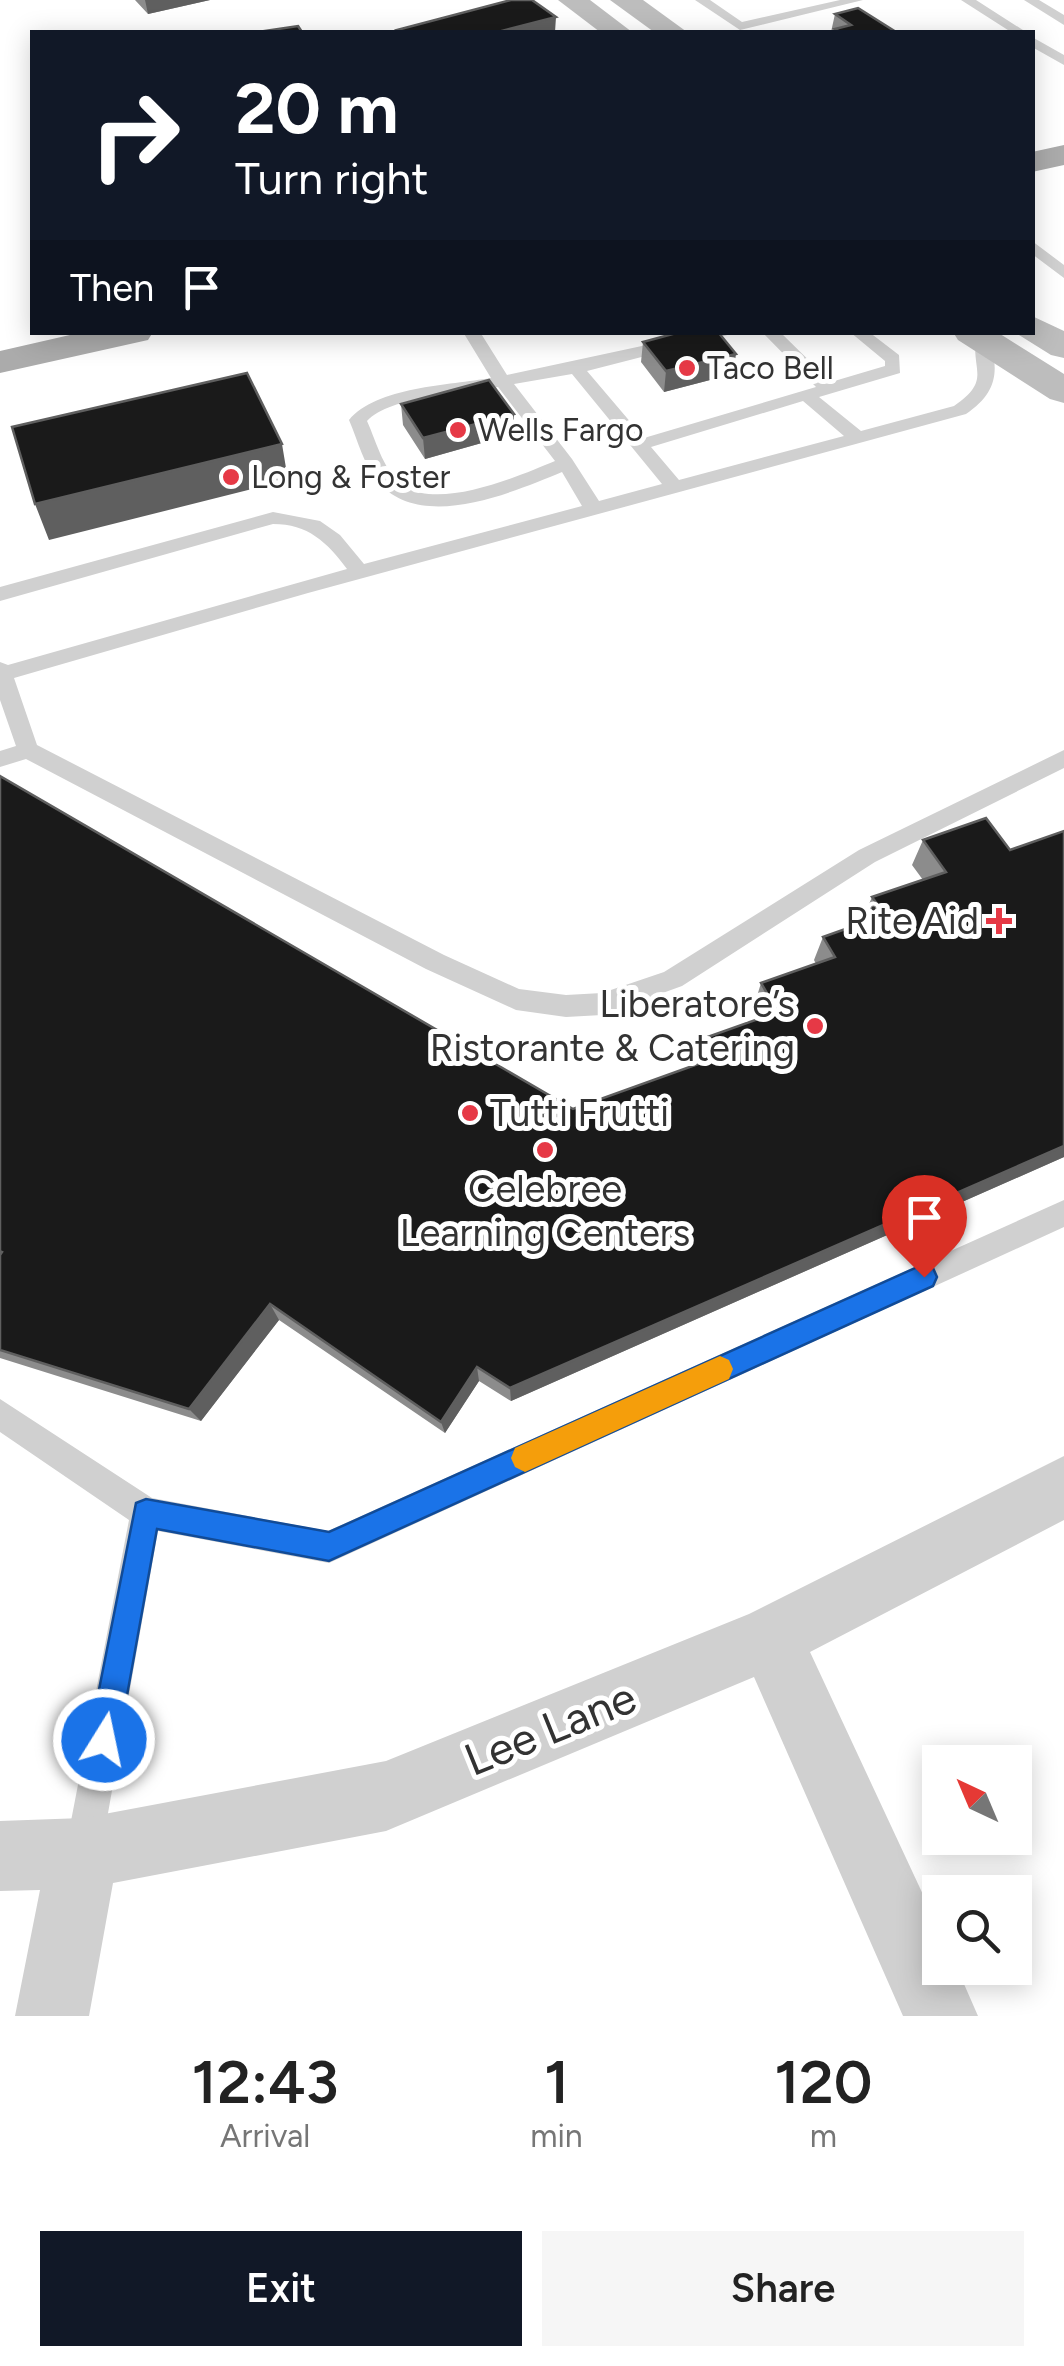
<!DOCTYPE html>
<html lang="en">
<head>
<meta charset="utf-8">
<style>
  body { margin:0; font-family:Figtree,sans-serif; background:#f6f6f6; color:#222; height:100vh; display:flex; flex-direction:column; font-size:38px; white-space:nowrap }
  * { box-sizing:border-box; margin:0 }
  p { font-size:32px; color:#767676 }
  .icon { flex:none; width:55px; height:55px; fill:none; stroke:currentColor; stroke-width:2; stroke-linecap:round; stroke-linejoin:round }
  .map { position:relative; height:2016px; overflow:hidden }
  .side { display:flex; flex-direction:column; background:#fff; flex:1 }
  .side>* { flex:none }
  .banner { position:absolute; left:30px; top:30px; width:1005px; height:305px; border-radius:0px; box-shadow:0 5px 25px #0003; background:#111827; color:#fff; overflow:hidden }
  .needle { width:65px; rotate:316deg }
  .tools { position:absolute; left:922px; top:1745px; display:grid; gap:20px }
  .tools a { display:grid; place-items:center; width:110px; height:110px; border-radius:0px; background:#fff; box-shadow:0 5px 25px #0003; font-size:50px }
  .pin { position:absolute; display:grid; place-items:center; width:85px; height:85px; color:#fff; margin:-102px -42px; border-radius:50% 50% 50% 0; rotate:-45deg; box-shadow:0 0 10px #0007 }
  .pin .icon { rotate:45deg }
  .me { position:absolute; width:110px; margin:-55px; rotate:10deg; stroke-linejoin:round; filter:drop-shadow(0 0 8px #0008) }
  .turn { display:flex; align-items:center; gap:35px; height:210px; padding:0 40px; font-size:45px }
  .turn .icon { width:130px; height:130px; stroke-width:2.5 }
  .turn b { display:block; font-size:70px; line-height:85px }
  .then { display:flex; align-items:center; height:95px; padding:0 40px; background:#0003; gap:20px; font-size:38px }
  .eta { display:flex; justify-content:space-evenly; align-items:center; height:170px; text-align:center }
  .eta b { font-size:60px; font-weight:600; line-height:70px }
  .button { display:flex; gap:20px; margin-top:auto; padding:20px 40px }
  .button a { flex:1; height:115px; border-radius:0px; background:#111827; color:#fff; font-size:40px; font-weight:600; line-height:115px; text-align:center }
  .button a+a { background:#f6f6f6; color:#222 }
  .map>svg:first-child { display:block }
</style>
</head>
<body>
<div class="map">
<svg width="1064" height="2016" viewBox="0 0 1064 2016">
  <rect width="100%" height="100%" fill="#fff"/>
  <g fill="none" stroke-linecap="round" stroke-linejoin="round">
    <path fill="#d0d0d0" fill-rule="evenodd" d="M695,0H710L742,22L840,0H863L740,30Z
      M961,0H976L1026,32H1011Z
      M1024,0H1039L1064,15V25Z
      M1032,37L1064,55V65L1032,47Z
      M1032,241L1064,265V278L1032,254Z
      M463,332H480L507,375L707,332H739L587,371L644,438L816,387L762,332H780L831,382L885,366V361L850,332H869L899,355L900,373L819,397L861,431L954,406C992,380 971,371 976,337L990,341C1000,374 995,394 966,414L308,593L14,678L37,745L444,955L519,989L566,995L602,993L664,972L859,850L1064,750V768L875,862L682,986L602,1015L566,1017L516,1010L426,969L26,759L0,767V751L16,746L0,700V662L8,665L347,569C327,542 308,524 273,524L0,601V587L273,512L320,521L340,535L364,564L582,506L562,472C513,492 423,532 379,483C364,466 358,441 349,420C376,387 450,385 491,378ZM572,374L662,484L599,501L572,459L514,384ZM498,387L555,461C519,476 442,509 406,487C384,474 377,443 367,421C391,396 463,393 498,387ZM803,401L844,436L679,480L651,447Z
      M1064,1200V1227L329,1563L158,1531L102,1847L96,1859L84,1865L72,1859L66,1847L129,1520L0,1432V1399L152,1498L328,1531Z"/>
    <path fill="#d0d0d0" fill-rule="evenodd" d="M1064,1456V1520L810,1652L940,1931V1968H957L978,2016H903L754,1677L386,1831L113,1883L89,2016H15L40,1890L0,1891V1821L83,1818L386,1761L749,1614Z"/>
    <path fill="#bdbdbd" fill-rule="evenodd" d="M558,0H590L632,32H600Z
      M610,0H643L687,32H654Z
      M1032,316L1064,331V358L1051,355L1019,335L1032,332Z
      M953,332H997L1064,374V403L1050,399L958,340Z"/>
    <path fill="#ababab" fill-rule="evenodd" d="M1064,145V165L1032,172V152Z
      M83,332H153L148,340L0,373V351Z"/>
  </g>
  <path fill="#8c8c8c" d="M135,0H210L148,14Z
    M835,14L896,32H831Z
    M643,342L733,374L664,392L641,362Z
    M401,404L514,434L425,459L403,425Z
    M0,776L573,1109L698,1064L696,1060L702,1039L761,1018L754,1006L761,983L816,964L814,960L823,937L863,923L862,921L872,897L923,880L912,865L923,840L1010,850L1064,831V1157L511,1401L479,1381L445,1433L279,1320L201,1421L0,1358Z"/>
  <path fill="#5f5f5f" d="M145,0H210L148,14Z
    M556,17L555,32H498Z
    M736,354L733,374L664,392L666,371Z
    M514,414V434L425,459L423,438Z
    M282,444L288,480L49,540L35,504Z
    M1064,1146V1157L511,1401L510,1388Z
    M270,1304L279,1320L201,1421L189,1409Z
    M477,1367L479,1381L445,1433L441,1422Z"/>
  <path fill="#1a1a1a" stroke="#5f5f5f" stroke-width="2.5" d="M511,0H532L556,17L498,32H400L397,30Z
    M858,8L896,32H840L835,29L851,25L835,14Z
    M298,26L302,32H258Z
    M680,332H718L736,354L666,371L643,342Z
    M247,373L282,444L35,504L12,427Z
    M489,380L514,414L423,438L401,404Z
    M0,776L573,1109L712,1059L702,1039L778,1012L761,983L835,957L823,937L885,915L872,897L946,872L923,840L986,818L1010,850L1064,831V1146L510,1388L477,1367L441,1422L270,1304L189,1409L0,1350V1255L2,1252L0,1251Z"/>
  <path fill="#1a73e8" stroke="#114b97" stroke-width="2.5" d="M924,1264L933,1268L937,1277L933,1286L329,1561L157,1529L119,1740L115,1751L104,1755L93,1751L89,1740L136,1503L146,1499L329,1532Z"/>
  <path fill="#f59e0b" d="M720,1356L729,1360L733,1369L729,1379L525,1472L515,1467L511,1458L515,1448Z"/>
  <g fill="#e63946" stroke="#fff" stroke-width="4">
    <circle cx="687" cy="368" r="10"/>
    <circle cx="458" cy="430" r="10"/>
    <circle cx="231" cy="477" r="10"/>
    <path d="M994 906h10v10h10v10h-10v10h-10v-10h-10v-10h10z"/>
    <circle cx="815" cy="1026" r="10"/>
    <circle cx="470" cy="1113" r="10"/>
    <circle cx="545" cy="1150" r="10"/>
  </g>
  <g text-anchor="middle" stroke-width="10" stroke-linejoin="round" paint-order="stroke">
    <g font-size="32" fill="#333" stroke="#fff" text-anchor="start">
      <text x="707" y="379">Taco Bell</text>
      <text x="478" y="441">Wells Fargo</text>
      <text x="251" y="488">Long &amp; Foster</text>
    </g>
    <g font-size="38" fill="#333" stroke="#fff" text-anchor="end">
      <text x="979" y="934">Rite Aid</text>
      <text x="795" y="1017">Liberatore’s<tspan x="795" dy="44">Ristorante &amp; Catering</tspan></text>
      <text x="490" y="1126" text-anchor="start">Tutti Frutti</text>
      <text x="545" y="1202" text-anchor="middle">Celebree<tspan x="545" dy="44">Learning Centers</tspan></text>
    </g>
    <g font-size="45" fill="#333" stroke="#fff">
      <text transform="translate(550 1728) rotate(-22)" y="16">Lee Lane</text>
    </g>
  </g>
</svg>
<div class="tools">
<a><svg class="needle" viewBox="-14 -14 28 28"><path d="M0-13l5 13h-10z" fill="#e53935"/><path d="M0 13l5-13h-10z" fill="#767676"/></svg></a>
<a><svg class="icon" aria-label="search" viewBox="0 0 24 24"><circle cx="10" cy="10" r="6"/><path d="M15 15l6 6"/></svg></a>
</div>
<div class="pin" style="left:924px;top:1277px;background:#d93025"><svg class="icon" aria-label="arrive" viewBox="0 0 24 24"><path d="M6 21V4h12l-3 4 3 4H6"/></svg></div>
<svg class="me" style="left:104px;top:1740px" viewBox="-20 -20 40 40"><circle r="17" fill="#1a73e8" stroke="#fff" stroke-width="3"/><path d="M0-11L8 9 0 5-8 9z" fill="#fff"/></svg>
<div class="banner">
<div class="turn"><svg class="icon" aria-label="right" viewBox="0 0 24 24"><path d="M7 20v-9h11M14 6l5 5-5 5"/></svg><div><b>20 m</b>Turn right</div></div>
<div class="then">Then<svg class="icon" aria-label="arrive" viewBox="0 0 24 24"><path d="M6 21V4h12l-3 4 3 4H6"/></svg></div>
</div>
</div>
<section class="side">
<div class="eta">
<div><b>12:43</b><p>Arrival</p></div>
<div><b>1</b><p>min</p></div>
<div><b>120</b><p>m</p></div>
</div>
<div class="button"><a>Exit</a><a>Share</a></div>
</section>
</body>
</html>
